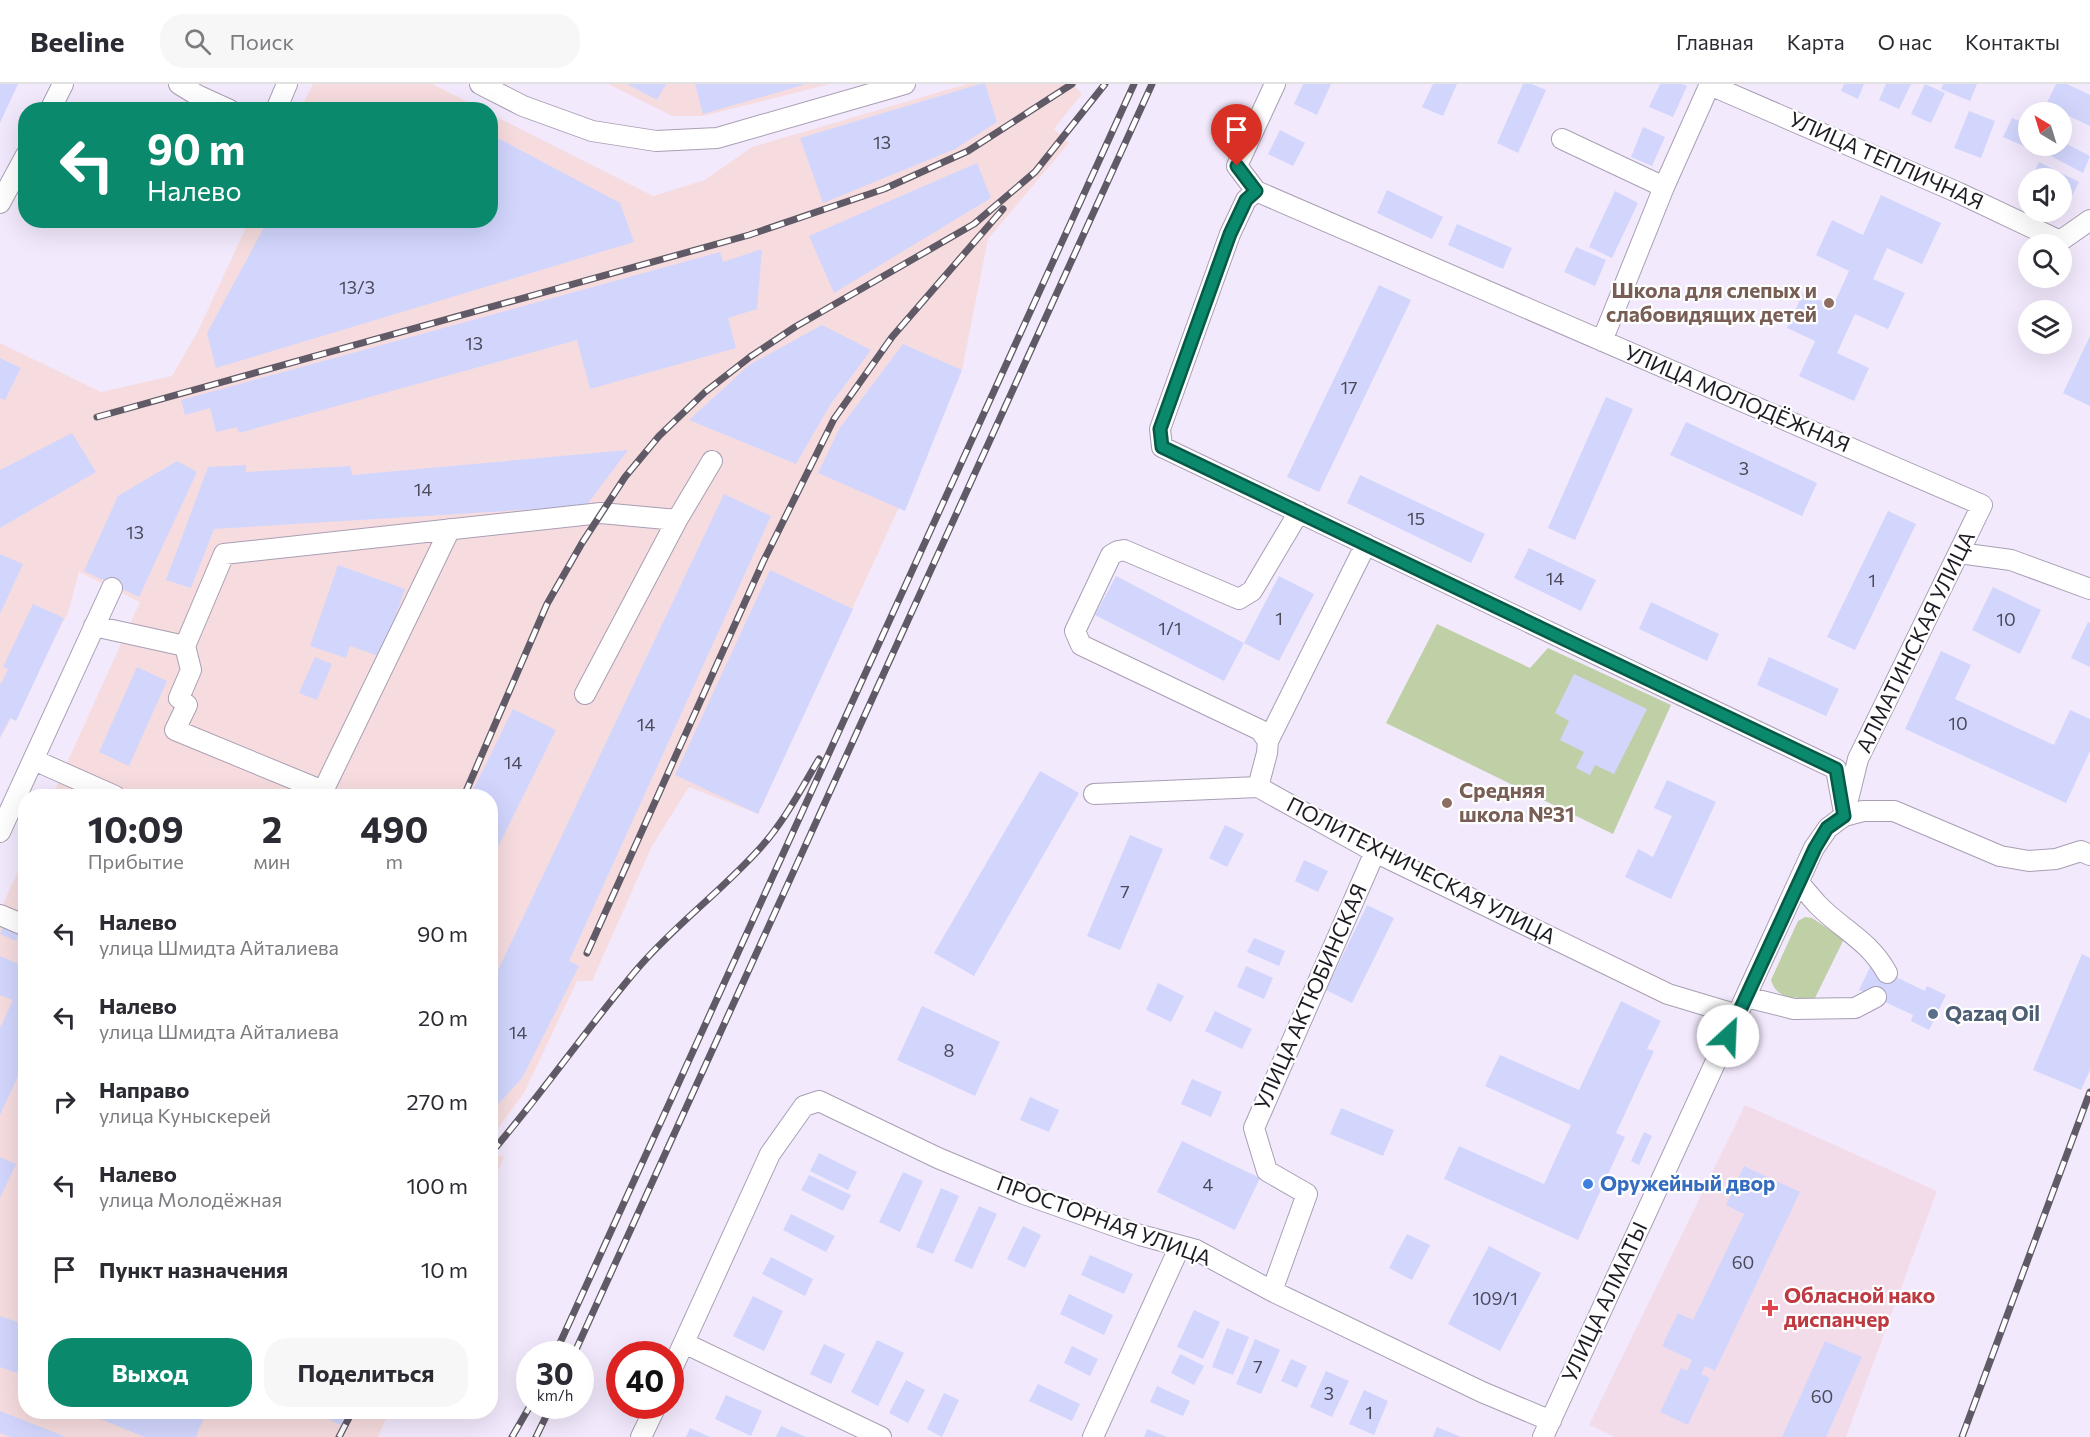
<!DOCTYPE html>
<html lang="ru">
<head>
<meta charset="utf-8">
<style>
  body { margin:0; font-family:Commissioner,sans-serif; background:#f7f7f7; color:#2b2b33; height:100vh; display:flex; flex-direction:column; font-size:22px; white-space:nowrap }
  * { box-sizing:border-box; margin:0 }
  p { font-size:20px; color:#7c7c81 }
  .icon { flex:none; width:33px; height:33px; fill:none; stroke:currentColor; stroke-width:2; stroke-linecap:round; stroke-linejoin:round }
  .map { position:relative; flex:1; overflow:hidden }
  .sheet { position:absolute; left:18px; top:705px; width:480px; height:630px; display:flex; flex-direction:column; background:#fff; border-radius:24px; box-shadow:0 6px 24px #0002 }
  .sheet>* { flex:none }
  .guide { position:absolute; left:18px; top:18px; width:480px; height:126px; border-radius:24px; box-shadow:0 6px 24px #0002; background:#0b896d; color:#fff; overflow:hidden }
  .needle { width:39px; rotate:322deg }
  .fabs { position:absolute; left:2018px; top:18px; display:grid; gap:12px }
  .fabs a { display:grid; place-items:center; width:54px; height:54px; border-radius:50%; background:#fff; box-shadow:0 6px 24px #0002; font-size:30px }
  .speed { position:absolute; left:516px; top:1257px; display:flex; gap:12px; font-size:30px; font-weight:700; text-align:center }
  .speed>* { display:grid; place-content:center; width:78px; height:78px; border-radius:50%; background:#fff; box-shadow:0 6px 24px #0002; line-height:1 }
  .speed small { font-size:15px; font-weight:400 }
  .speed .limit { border:9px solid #d22; background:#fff; color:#111 }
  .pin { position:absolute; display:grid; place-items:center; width:51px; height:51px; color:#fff; margin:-62px -26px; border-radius:50% 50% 50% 0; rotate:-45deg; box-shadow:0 0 6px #0007 }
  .pin .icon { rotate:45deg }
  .me { position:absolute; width:66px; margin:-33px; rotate:25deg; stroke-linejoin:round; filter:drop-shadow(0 0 4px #0008) }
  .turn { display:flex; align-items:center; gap:21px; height:126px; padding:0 30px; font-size:27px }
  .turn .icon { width:78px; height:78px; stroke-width:2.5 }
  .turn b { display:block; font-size:42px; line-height:51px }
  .eta { display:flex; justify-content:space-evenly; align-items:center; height:102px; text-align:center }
  .eta b { font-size:36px; font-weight:700; line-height:42px }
  .cta { display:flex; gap:12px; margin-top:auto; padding:12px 30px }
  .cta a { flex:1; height:69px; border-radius:24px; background:#0b896d; color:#fff; font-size:24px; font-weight:700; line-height:69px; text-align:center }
  .cta a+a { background:#f7f7f7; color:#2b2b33 }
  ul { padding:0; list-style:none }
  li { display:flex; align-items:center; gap:18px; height:84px; padding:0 30px }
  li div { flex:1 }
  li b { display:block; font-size:22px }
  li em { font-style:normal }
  header { display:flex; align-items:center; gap:36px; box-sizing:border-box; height:84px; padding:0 30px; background:#fff; border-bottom:2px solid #e1e1e2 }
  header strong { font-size:28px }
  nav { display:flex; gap:33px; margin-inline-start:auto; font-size:21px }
  .search { width:420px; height:54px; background:#f7f7f7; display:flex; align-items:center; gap:15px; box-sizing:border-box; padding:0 21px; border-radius:24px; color:#7c7c81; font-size:22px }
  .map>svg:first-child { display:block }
</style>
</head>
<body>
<header>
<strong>Beeline</strong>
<div class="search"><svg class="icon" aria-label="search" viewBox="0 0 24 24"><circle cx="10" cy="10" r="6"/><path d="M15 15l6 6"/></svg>Поиск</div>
<nav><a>Главная</a><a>Карта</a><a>О нас</a><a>Контакты</a></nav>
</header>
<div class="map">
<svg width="2090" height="1353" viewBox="0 0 2090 1353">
  <rect width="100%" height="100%" fill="#f2e9fc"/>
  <path fill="#f6dcdf" d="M313,0H432L482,25H300Z
    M608,0H830L703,32H672Z
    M967,0H1073L1082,10L1054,45L1069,59L988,155L962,286L758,730L689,703L652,762L592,897H577L524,1009L491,1054L490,712H52L140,518L79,488L68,529L0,655V259L101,308L172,292L197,249L249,137L490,136L491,30L653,112L705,96L752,63Z
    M25,771L26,1328H389L378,1353H0V827Z
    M491,1069L504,1073L491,1103L490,1069Z"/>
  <path fill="#f2dcea" d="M1745,1021L1937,1107L1846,1353H1615L1589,1341Z"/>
  <path fill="#bfd0a7" d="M1437,540L1530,584L1548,564L1671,621L1613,750L1386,639Z
    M1805,833L1812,834L1844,855L1815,914C1797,914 1777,917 1771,896L1798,837Z"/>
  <path fill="#d2d6fd" d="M0,0H18L0,39Z
    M627,0H666L657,16Z
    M695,0H803V1L703,30Z
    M980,0H985L997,38L955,65L823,119L800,54Z
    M1303,0H1331L1317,31L1294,20Z
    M1433,0H1457L1443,32L1422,23Z
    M1523,0H1532L1546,6L1518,69L1497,59Z
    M1660,0H1682L1687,2L1673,33L1649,23Z
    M1844,0H1864L1858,15L1841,7Z
    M1886,0H1911L1899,25L1879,16Z
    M1925,0L1945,9L1931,39L1911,30Z
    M1943,0H1977L1970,17L1941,5Z
    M2056,0H2067L2090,11V42L2046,21Z
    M1969,27L1995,37L1981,74L1954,64Z
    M2012,34L2028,41V62H2046L2042,70L2003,53Z
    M1643,43L1665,53L1652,82L1631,73Z
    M1280,46L1305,59L1293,82L1268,70Z
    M490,50L620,119L634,158L216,284L207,249L268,136H490Z
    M2061,57L2090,72L2083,89L2051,72L2057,62H2061Z
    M2039,78L2079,98L2070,116L2061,112V94H2031Z
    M977,79L991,114L834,209L809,152Z
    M1387,106L1443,133L1432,155L1377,129Z
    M1615,107L1638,119L1612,174L1589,163Z
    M1881,111L1941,139L1922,180L1887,164L1873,195L1905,209L1888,245L1855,230L1837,269L1869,284L1854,317L1799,292L1815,257L1787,244L1803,209L1833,222L1849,187L1816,171L1832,136L1863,151Z
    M1457,140L1512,164L1503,185L1448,161Z
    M1576,163L1606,176L1595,202L1564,188Z
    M762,165L757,225L728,234L736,264L590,305L577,256L239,349L237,343L216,348L210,324L185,331L181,316L720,168L723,178Z
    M1379,201L1411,216L1319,408L1287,393Z
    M822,241L871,266L830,321L796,380L689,336L749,281Z
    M2090,252V322L2063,309Z
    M903,260L962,286L905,427L818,389L839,345Z
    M0,274L21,284L5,316L0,314Z
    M1606,313L1633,325L1575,456L1548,444Z
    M1686,338L1817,399L1802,432L1670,371Z
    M72,349L96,388L0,444V386Z
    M628,366L586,422L214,445L191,504L166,496L208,383L246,381V388L350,382L352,391Z
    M177,377L197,388L139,513L84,487L118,412Z
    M1360,391L1485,450L1471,479L1347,419Z
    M724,410L771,432L569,877L579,882L522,994L490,1029V903Z
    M1888,427L1916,440L1855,566L1827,553Z
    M1529,464L1596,496L1581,527L1514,494Z
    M0,470L23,480L0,530Z
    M338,481L405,505L381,573L350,562L346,574L310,562Z
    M770,486L853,525L758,730L675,691Z
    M1116,492L1244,559L1224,597L1095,531Z
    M1279,492L1314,510L1279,577L1244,559Z
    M1993,503L2041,526L2020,570L1972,546Z
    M1651,518L1719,550L1707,577L1639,545Z
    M33,520L64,534L16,637L10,634L0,653V599L1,600L8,585L3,583Z
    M2088,538L2090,539V583L2071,574Z
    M1941,567L1971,581L1955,615L2054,661L2070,626L2090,635V667L2066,719L1905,645Z
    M315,573L332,580L317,616L299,609Z
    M1769,573L1839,605L1826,632L1757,601Z
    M137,583L167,597L129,682L99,668Z
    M1574,590L1647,625L1614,690L1595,681L1590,691L1576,684L1584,668L1560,656L1569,637L1555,629Z
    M513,625L556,646L490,779V712H470Z
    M1040,687L1079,709L974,892L934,869Z
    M1667,696L1716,718L1671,815L1625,793L1638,765L1653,773L1672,732L1654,724Z
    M1225,741L1244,750L1227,783L1209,774Z
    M1130,751L1163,765L1120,866L1087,852Z
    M1304,776L1328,787L1318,808L1295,797Z
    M1367,821L1394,834L1352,919L1326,906Z
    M5,837L21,844L16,857L0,850Z
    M1254,854L1285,867L1279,882L1247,868Z
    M2082,870L2090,874V986L2081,1006L2033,986Z
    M0,872L26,883V975L0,1031V944L13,916L0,911Z
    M1871,881L1925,907L1927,902L1946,911L1929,946L1911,937L1913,931L1859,906Z
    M1246,882L1273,894L1264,915L1237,903Z
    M1158,899L1184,912L1171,938L1146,926Z
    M1621,917L1661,937L1647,965L1654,967L1616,1049L1625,1053L1578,1156L1444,1095L1459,1062L1544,1100L1571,1041L1485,1002L1500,971L1579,1006Z
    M922,922L1000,958L975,1012L897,976Z
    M1215,927L1252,945L1242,965L1205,947Z
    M1192,995L1222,1008L1211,1033L1181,1020Z
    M1030,1013L1059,1026L1049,1048L1020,1036Z
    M1341,1024L1394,1046L1383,1072L1330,1050Z
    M1644,1048L1652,1052L1639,1081L1631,1077Z
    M1182,1057L1260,1094L1235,1146L1157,1108Z
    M819,1069L857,1088L848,1106L810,1087Z
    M0,1073L16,1080L0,1114Z
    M1744,1082L1800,1108L1715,1287L1705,1282L1701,1290L1710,1294L1688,1341L1660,1328L1681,1284L1687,1287L1692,1276L1662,1262L1678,1229L1693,1236L1744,1130L1726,1121Z
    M903,1088L923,1097L900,1148L879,1138Z
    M809,1091L851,1111L843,1127L801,1106Z
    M941,1104L959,1112L933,1170L916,1163Z
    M979,1122L997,1130L972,1185L954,1177Z
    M791,1130L835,1152L826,1168L783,1146Z
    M1023,1142L1041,1151L1025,1184L1007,1175Z
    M1407,1150L1430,1161L1412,1196L1389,1184Z
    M1489,1162L1541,1189L1500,1267L1448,1240Z
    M1090,1171L1133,1190L1124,1210L1081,1191Z
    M771,1173L813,1195L805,1212L762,1190Z
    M1069,1210L1113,1231L1104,1251L1060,1230Z
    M753,1212L783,1227L764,1267L733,1252Z
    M1194,1226L1220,1238L1203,1275L1177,1263Z
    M0,1232L26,1241V1266L17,1289L0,1283Z
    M1227,1244L1249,1253L1233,1291L1212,1283Z
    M1255,1255L1280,1266L1261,1310L1236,1300Z
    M877,1256L904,1269L878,1322L851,1308Z
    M1825,1257L1862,1273L1826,1353H1782Z
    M824,1260L845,1270L831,1300L810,1290Z
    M1072,1262L1098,1275L1090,1292L1064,1279Z
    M1180,1270L1204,1282L1194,1301L1171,1289Z
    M1291,1275L1307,1282L1297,1304L1281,1297Z
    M1326,1287L1349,1297L1332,1333L1310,1323Z
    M906,1296L925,1306L908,1339L889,1329Z
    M1038,1300L1080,1320L1072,1337L1029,1317Z
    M1157,1302L1190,1317L1183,1332L1150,1318Z
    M1364,1306L1388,1317L1374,1351L1349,1340Z
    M944,1309L959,1316L942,1353L927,1345Z
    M726,1311L762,1327L751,1352L715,1335Z
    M0,1327L66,1353H11L0,1349Z
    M92,1328H206L196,1353H144L91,1331Z
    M313,1328H350L343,1342Z
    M781,1342L806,1353H776Z
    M1437,1343L1461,1353H1433Z
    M690,1344L710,1353H686Z
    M1147,1345L1167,1353H1144Z"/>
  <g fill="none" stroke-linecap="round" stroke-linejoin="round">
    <g stroke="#a99eb4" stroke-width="22">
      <path id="minor" d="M179,0L197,11L230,26
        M480,0L523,22L592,47L656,57L717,54L905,0
        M1275,0L1237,82L1256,107L1982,421L1858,675L1844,732
        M1710,1L1959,109L2060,157L2090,136
        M50,26L63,0
        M276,26L287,0
        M1562,55L1664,103
        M1256,107L1246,116L1230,150L1160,345L1162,363L1836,685L1843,723
        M0,119L26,71
        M1602,257L1664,103L1710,0
        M450,445L323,707L175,646L187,621L179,614L191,586L185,562L224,470L601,429L677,436
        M1959,469L2011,476L2090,505
        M94,542L185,562
        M585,610L677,436L712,377
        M1268,657L1366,460
        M34,676L115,712
        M1258,703L1267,669L1268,657L1260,646L1081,561L1075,547L1111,471L1118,467L1124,466L1239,515L1252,507L1299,428
        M1094,710L1258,703L1375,768L1668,910L1738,931
        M0,748L112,504
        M1799,799C1805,806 1811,813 1817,820C1842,846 1869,856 1887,889
        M0,831L26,842
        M1746,913L1794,925L1855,924L1876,913
        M1272,1207L1307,1110L1267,1087L1254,1044L1375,768
        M684,1259L881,1353
        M670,1289L770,1070L804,1022L819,1017L938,1074L1024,1110L1140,1151L1196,1166L1272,1207L1482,1308L1551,1337
        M641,1353L656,1322
        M1093,1353L1180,1162
        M1543,1353L1814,764L1828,744L1844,732L1863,727H1894L2000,772L2029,777L2056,775L2081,767L2090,771"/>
    </g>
    <use href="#minor" stroke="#fff" stroke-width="20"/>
    <g stroke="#605a66" stroke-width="7">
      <path id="rail" d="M97,333L749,151L884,105L968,67L1072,0
        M464,712L547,520L582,459L625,393L659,352L705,308L750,273L795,243L974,140L1035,88L1105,0
        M587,869L763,478L834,335L892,253L1003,125
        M490,1070C542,1010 587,944 638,884C676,840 723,806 762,762C785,736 801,705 819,675
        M555,1270L1134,0
        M574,1270L1152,0
        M339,1353L352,1328
        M512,1353L530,1322
        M536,1353L551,1322
        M1962,1353L2090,1008"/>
    </g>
    <use href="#rail" stroke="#fff" stroke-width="4.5" stroke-dasharray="14" stroke-linecap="butt"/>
  </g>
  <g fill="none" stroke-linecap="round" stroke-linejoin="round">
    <g stroke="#075947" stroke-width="15">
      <path id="route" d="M1237,82L1256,107L1246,116L1230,150L1160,345L1162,363L1836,685L1844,732L1827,744L1815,764L1728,952"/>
    </g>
    <use href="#route" stroke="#0b896d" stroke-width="10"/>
  </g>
  <g fill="#8d6e63" stroke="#fff" stroke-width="2">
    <circle cx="1829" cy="219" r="6"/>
    <circle cx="1447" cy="719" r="6"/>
  </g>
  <circle fill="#5c6f8a" stroke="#fff" stroke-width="2" cx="1933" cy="930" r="6"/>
  <circle fill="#3f7fe0" stroke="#fff" stroke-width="2" cx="1588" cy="1100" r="6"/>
  <path fill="#e0444e" stroke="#fff" stroke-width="2" d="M1767 1215h6v6h6v6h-6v6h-6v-6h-6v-6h6z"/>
  <g text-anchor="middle" stroke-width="4.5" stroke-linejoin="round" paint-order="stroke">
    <g font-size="18" fill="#4c4a5a">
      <text x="882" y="65">13</text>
      <text x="357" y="210">13/3</text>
      <text x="474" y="266">13</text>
      <text x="1349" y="310">17</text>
      <text x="1744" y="391">3</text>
      <text x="423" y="412">14</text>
      <text x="1416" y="441">15</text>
      <text x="135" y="455">13</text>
      <text x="1555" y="501">14</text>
      <text x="1872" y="503">1</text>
      <text x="1279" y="541">1</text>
      <text x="2006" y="542">10</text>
      <text x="1170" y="551">1/1</text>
      <text x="1958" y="646">10</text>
      <text x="646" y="647">14</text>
      <text x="513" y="685">14</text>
      <text x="1125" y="814">7</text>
      <text x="518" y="955">14</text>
      <text x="949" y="973">8</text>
      <text x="1208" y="1107">4</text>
      <text x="1743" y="1185">60</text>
      <text x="1495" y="1221">109/1</text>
      <text x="1258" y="1289">7</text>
      <text x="1329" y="1316">3</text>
      <text x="1822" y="1319">60</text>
      <text x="1369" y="1335">1</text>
    </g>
    <g font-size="21" fill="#1f1b24" stroke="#fff">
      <text transform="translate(1886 77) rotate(24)" y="7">УЛИЦА ТЕПЛИЧНАЯ</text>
      <text transform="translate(1737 315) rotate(23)" y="7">УЛИЦА МОЛОДЁЖНАЯ</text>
      <text transform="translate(1916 558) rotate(-64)" y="7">АЛМАТИНСКАЯ УЛИЦА</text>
      <text transform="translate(1421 787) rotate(27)" y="7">ПОЛИТЕХНИЧЕСКАЯ УЛИЦА</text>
      <text transform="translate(1311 913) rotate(-66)" y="7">УЛИЦА АКТЮБИНСКАЯ</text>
      <text transform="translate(1104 1137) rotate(20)" y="7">ПРОСТОРНАЯ УЛИЦА</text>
      <text transform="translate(1605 1218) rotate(-65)" y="7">УЛИЦА АЛМАТЫ</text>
    </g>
    <g font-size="21" font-weight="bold" fill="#785e54" stroke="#fff" text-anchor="end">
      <text x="1817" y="214">Школа для слепых и<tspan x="1817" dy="24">слабовидящих детей</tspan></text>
      <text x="1459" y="714" text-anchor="start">Средняя<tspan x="1459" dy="24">школа №31</tspan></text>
    </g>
    <g font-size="21" font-weight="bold" fill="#4e5e75" stroke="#fff" text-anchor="start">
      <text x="1945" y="937">Qazaq Oil</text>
    </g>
    <g font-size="21" font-weight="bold" fill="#366cbe" stroke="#fff" text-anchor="start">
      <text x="1600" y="1107">Оружейный двор</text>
    </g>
    <g font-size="21" font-weight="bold" fill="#be3a42" stroke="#fff" text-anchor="start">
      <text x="1784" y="1219">Обласной нако<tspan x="1784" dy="24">диспанчер</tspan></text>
    </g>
  </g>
</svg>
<div class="fabs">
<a><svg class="needle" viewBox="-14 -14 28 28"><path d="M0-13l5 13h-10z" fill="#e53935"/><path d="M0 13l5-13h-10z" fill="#7c7c81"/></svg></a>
<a><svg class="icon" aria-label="sound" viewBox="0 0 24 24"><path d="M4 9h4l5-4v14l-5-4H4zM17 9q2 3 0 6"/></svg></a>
<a><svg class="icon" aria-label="search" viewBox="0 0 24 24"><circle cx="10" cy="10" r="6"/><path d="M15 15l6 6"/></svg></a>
<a><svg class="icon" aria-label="layers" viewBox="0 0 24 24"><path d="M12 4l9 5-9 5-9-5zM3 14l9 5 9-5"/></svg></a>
</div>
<div class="speed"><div>30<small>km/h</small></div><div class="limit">40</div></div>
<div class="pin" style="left:1237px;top:82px;background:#d93025"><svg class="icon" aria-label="arrive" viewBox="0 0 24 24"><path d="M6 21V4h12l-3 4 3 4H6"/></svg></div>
<svg class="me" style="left:1728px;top:952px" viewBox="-20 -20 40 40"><circle r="19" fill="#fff"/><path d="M0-13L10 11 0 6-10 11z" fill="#0b896d"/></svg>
<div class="guide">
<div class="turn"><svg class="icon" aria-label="left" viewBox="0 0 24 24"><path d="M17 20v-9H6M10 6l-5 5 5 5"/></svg><div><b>90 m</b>Налево</div></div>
</div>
<section class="sheet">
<div class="eta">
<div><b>10:09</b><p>Прибытие</p></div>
<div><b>2</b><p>мин</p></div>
<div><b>490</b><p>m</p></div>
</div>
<ul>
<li><svg class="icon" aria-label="left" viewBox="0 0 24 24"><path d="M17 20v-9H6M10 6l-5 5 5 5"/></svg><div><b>Налево</b><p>улица Шмидта Айталиева</p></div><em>90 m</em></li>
<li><svg class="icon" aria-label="left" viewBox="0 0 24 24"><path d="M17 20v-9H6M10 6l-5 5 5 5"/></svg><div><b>Налево</b><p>улица Шмидта Айталиева</p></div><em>20 m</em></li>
<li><svg class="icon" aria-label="right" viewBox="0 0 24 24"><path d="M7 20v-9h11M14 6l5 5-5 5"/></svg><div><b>Направо</b><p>улица Куныскерей</p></div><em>270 m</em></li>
<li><svg class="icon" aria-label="left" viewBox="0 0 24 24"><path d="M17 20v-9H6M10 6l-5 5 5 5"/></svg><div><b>Налево</b><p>улица Молодёжная</p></div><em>100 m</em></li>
<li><svg class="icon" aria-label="arrive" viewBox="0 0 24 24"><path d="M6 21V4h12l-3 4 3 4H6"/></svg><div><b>Пункт назначения</b></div><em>10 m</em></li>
</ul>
<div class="cta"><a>Выход</a><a>Поделиться</a></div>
</section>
</div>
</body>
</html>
